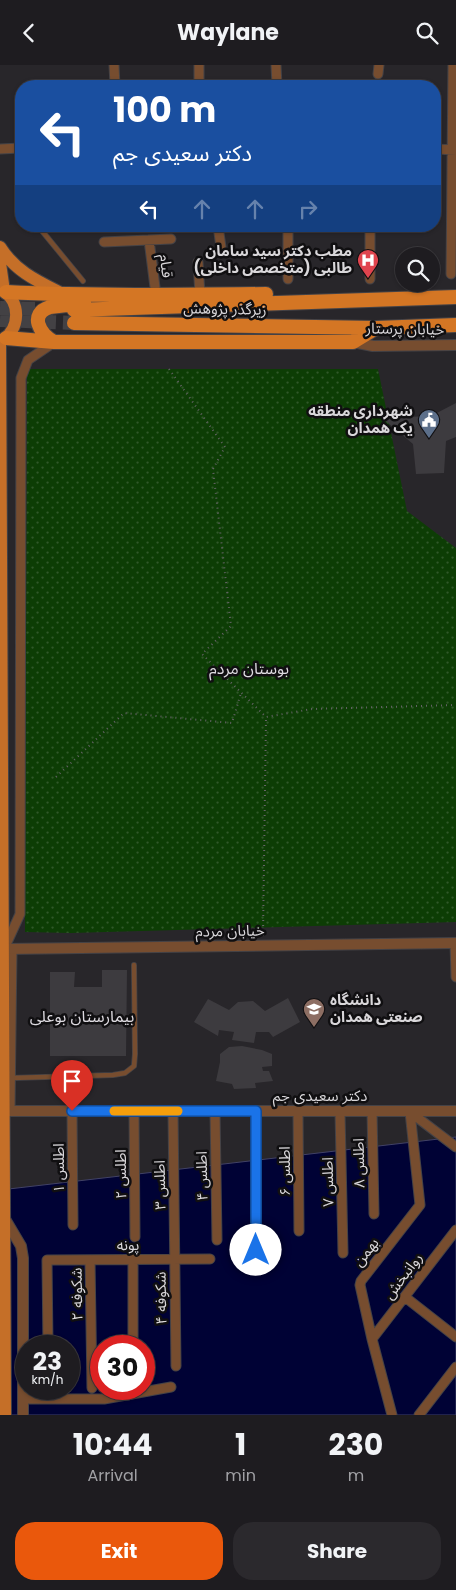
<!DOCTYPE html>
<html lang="en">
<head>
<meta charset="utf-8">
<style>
  body { margin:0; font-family:Poppins,"Noto Sans Arabic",sans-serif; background:#2b292d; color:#f1f3f6; height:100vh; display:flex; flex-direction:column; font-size:19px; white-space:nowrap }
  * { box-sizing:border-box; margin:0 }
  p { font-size:16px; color:#a1a1a5 }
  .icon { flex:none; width:28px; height:28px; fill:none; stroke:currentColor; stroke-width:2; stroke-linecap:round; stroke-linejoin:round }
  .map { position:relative; height:1350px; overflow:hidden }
  .drawer { display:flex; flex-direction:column; background:#1e1c20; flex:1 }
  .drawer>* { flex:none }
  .banner { position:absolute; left:15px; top:15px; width:426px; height:152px; border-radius:20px; box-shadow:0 1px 4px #0004,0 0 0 1px #3c3a3e; background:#1a4fa0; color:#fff; overflow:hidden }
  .controls { position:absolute; left:395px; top:182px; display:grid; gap:10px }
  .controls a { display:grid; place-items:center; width:45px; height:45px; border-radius:50%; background:#1e1c20; box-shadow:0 1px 4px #0004,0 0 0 1px #3c3a3e; font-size:25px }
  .speed { position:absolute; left:15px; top:1270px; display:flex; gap:10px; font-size:25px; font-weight:700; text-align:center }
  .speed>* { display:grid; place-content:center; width:65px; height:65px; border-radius:50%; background:#1e1c20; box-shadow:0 1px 4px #0004,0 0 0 1px #3c3a3e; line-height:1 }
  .speed small { font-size:12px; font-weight:400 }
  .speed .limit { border:8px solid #d22; background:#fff; color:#111 }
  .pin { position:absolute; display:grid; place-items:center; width:42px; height:42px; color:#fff; margin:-51px -21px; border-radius:50% 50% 50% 0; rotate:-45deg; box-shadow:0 0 5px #0007 }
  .pin .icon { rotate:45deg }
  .me { position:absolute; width:55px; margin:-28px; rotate:0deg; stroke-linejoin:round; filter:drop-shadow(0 0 4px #0008) }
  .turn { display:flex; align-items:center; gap:18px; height:105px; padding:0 15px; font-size:22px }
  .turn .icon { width:65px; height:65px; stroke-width:2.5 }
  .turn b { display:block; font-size:35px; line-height:42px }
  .lanes { display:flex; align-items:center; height:48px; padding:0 15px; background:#0003; justify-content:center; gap:25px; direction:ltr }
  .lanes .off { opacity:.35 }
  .eta { display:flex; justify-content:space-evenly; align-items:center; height:85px; text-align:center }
  .eta b { font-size:30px; font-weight:700; line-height:35px }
  .primary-button { display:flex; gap:10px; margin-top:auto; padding:10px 15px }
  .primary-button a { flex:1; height:58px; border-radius:20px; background:#ea580c; color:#fff; font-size:20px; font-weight:700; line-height:58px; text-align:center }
  .primary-button a+a { background:#2b292d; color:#f1f3f6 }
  header { display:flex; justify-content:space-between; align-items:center; height:65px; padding:0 15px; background:#1e1c20; font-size:22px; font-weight:700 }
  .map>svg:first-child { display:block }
</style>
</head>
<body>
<header><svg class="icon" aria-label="back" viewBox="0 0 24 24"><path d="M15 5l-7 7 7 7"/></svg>Waylane<svg class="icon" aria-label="search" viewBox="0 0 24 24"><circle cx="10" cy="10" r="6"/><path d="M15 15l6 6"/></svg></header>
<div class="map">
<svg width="456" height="1350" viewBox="0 0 456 1350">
  <defs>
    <pattern id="grass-dots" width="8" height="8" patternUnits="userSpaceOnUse" patternTransform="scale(1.25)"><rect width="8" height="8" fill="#0d3d05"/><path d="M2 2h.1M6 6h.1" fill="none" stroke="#305829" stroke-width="1.8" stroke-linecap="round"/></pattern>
  </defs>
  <rect width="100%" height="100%" fill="#28262a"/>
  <path fill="url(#grass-dots)" d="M27,304H378L407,446L456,483V857L71,868L25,867Z"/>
  <path fill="#000235" stroke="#414266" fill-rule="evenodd" d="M456,1072V1350H0V1125ZM26,1281H69V1324H26ZM101,1281H144V1324H101Z"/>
  <path fill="#3d3b3f" d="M456,338V372L446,376L444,408L416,409L413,379L382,353L431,351Z
    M102,905H127L126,991H50V907H75L74,922H102Z
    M288,933L300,957L273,972L269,967H256L254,978L232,975L234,967L219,965L218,971L194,957L208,934L229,945L238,937L253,936L265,946Z
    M242,981L262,985L272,989V1001L262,1002L263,1006H269L273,1016L255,1018L256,1023L234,1024L232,1019L216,1016L220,997V989L229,982Z"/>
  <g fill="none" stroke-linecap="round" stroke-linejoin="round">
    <path stroke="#434144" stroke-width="14" stroke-dasharray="14 7" stroke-linecap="butt" d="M0,243L53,244
      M0,255L74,258"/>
    <g stroke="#444246" stroke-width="6">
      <path id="service" d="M38,161L83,216
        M11,1013L113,1010L125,1008L134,1001L135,989L134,900"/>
    </g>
    <g stroke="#444246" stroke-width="11">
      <path id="minor" d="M114,0L115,21
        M199,0V21
        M276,0L277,21
        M378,9L379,0
        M0,84L21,83
        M435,84L456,85
        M74,161V162
        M218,161L221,182
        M149,175L156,230
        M104,177L171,174
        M198,197L200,230
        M451,209L453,0
        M288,214V161
        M370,214V161
        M455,878L456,912
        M4,884L20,849L21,313L28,295L53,278
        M10,1046L12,884
        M72,1046L73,1160
        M134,1046L135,1172
        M173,1046L176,1301
        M215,1046L217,1175
        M298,1046L299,1166
        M372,1046L374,1149
        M340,1047L343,1188
        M410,1047L456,1082
        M256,1185V1046
        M133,1194V1281
        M90,1195L92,1323
        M405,1232L456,1272
        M372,1274L456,1165
        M48,1281L47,1195L210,1194
        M23,1334H104L171,1322
        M392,1350L372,1274L360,1220L361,1216L420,1140L410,1047
        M419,1350L456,1302"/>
    </g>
    <g stroke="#444246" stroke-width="12">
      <path id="tertiary" d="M353,277L373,281L456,280
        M4,884L456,878
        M4,1046H456
        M5,1154L21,1181L23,1193V1350"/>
    </g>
    <g stroke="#444246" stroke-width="14">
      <path id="primary" d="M0,182C15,206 37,216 61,228
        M0,198L4,226
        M0,224C22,235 21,265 0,277
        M0,277L5,1350"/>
    </g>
    <g stroke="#444246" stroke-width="16">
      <path id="trunk" d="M6,227C92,231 179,230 266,229
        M74,245L456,232
        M74,258L376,263L456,260
        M6,273L54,277H353L376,263
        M54,277C40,269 28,249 50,242L84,238"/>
    </g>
    <path stroke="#666468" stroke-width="2" stroke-dasharray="1 4" stroke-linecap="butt" d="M169,304L225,382L213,404L231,561L202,589L266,652L312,644L456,640
      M56,712L124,648L232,658L241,628
      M263,871L266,652"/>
    <use href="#service" stroke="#774d2f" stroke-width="4.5"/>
    <use href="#minor" stroke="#774d2f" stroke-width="9"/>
    <use href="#tertiary" stroke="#774d2f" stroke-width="10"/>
    <use href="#primary" stroke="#c56f28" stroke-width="12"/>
    <use href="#trunk" stroke="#d47624" stroke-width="14"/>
  </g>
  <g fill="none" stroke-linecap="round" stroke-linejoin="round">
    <g stroke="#114b97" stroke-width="12">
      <path id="route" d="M72,1046H256V1185"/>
    </g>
    <use href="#route" stroke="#1a73e8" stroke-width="9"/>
    <path stroke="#f59e0b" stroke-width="9" d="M114,1046H178"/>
  </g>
  <defs>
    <g id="hospital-pin" transform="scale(1.125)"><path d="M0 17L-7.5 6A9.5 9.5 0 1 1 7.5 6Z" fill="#e0444e" stroke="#100f11"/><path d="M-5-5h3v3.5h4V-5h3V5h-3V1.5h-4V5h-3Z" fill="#fff"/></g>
    <g id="civic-pin" transform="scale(1.125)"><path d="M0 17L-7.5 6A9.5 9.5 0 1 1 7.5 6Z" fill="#5c6f8a" stroke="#100f11"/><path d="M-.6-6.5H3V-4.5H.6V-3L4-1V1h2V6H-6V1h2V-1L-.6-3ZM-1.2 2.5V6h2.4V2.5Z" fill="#fff"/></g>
    <g id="university-pin" transform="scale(1.125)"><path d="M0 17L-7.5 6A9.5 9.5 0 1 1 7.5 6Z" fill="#8d6e63" stroke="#100f11"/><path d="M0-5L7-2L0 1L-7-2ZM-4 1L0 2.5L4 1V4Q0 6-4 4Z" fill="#fff"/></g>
  </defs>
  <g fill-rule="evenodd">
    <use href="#hospital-pin" x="368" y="195"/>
    <use href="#civic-pin" x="429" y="355"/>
    <use href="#university-pin" x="314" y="944"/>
  </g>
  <g text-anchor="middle" stroke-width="5" stroke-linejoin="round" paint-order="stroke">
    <g font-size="15" font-weight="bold" fill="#d9d7da" stroke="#100f11" text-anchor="end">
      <text x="352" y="191">مطب دکتر سید سامان<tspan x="352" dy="17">طالبی (متخصص داخلی)</tspan></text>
      <text x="413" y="351">شهرداری منطقه<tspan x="413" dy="17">یک همدان</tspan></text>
      <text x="330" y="940" text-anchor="start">دانشگاه<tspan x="330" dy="17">صنعتی همدان</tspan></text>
    </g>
    <g font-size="15" fill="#d9d7da" stroke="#100f11">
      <text transform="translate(166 201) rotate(83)" y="5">قیام</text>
      <text transform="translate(225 244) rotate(1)" y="5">زیرگذر پژوهش</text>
      <text transform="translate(405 264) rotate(1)" y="5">خیابان پرستار</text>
      <text transform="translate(230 866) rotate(-1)" y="5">خیابان مردم</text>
      <text x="320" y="1036">دکتر سعیدی جم</text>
      <text transform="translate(359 1098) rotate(-91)" y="5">اطلس ۸</text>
      <text transform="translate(59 1103) rotate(-90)" y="5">اطلس ۱</text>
      <text transform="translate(285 1106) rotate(-90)" y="5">اطلس ۶</text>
      <text transform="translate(121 1109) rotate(-90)" y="5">اطلس ۲</text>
      <text transform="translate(202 1111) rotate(-91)" y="5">اطلس ۴</text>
      <text transform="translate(328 1117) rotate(-91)" y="5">اطلس ۷</text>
      <text transform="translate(160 1120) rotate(-91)" y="5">اطلس ۳</text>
      <text transform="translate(128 1180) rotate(-1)" y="5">پونه</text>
      <text transform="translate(366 1187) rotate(-52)" y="5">بهمن</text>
      <text transform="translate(403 1211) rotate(-53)" y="5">روانبخش</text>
      <text transform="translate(77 1229) rotate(-91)" y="5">شکوفه ۲</text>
      <text transform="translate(161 1233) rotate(-91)" y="5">شکوفه ۴</text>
    </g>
    <g font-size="16" fill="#dedbe1" stroke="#100f11">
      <text x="249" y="609">بوستان مردم</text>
      <text x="82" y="957">بیمارستان بوعلی</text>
    </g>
  </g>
</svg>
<div class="controls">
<a><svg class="icon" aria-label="search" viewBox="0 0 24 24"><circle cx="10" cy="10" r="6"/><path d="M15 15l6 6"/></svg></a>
</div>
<div class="speed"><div>23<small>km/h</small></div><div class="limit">30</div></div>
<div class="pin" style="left:72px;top:1046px;background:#d93025"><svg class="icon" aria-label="arrive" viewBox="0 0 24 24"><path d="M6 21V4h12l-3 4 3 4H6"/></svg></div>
<svg class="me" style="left:256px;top:1185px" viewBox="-20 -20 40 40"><circle r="19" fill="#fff"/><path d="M0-13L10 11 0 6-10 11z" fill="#1a73e8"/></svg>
<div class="banner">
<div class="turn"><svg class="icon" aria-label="left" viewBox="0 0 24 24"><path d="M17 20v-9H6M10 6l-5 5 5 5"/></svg><div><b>100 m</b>دکتر سعیدی جم</div></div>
<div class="lanes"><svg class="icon" aria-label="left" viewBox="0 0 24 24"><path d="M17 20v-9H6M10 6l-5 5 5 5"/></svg><svg class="icon off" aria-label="ahead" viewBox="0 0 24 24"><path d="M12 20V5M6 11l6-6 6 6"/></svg><svg class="icon off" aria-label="ahead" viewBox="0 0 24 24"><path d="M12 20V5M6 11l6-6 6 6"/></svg><svg class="icon off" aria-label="right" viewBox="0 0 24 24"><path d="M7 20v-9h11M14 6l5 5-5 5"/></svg></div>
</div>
</div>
<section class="drawer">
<div class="eta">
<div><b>10:44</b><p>Arrival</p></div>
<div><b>1</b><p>min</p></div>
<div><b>230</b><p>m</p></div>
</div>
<div class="primary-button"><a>Exit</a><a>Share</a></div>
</section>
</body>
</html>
